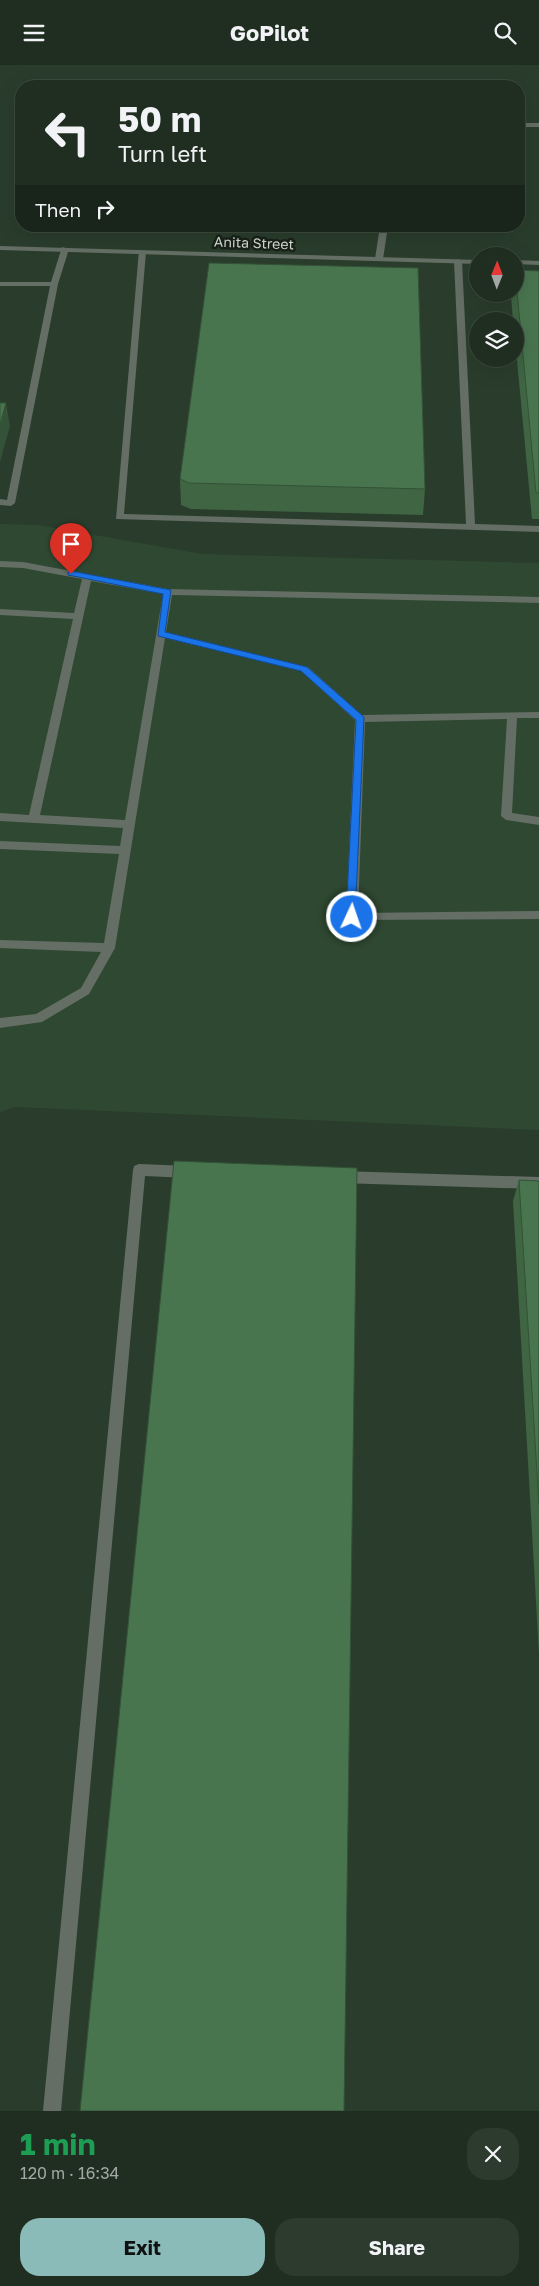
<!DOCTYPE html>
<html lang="en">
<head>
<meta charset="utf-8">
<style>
  body { margin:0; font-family:"Golos Text",sans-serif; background:#2d3a2e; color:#f1f3f6; height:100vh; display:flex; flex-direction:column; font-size:19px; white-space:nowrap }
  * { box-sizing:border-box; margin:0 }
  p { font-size:16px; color:#a2a8a5 }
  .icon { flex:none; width:28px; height:28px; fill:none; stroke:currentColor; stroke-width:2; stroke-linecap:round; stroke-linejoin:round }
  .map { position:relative; height:2046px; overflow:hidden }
  .drawer { display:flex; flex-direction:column; background:#202e21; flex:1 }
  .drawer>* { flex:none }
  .top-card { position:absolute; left:15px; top:15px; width:510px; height:152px; border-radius:20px; box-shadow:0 5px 20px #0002,0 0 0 1px #3d4a3f; background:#202e21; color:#f1f3f6; overflow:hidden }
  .needle { width:32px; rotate:1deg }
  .fabs { position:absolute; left:469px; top:182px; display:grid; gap:10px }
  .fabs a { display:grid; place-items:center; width:55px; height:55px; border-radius:50%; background:#202e21; box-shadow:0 5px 20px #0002,0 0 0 1px #3d4a3f; font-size:25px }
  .pin { position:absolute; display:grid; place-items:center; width:42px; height:42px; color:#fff; margin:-51px -21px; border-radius:50% 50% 50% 0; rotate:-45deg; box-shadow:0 0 5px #0007 }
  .pin .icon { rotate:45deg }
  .me { position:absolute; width:55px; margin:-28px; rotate:3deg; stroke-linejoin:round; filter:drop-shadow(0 0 4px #0008) }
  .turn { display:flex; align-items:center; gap:18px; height:105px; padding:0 20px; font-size:22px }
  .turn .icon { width:65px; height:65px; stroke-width:2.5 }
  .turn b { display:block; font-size:35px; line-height:42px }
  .then { display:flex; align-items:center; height:48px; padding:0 20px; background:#0003; gap:10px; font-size:19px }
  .round { display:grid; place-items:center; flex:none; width:52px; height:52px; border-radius:20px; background:#2d3a2e }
  .overview { display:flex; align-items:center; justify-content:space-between; height:85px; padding:0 20px }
  h1 { font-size:30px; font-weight:700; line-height:38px; color:#1e9e55 }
  .action { display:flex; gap:10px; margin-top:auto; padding:10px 20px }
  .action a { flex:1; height:58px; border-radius:20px; background:#8bbbb9; color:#111; font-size:20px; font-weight:700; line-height:58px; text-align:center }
  .action a+a { background:#2d3a2e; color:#f1f3f6 }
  header { display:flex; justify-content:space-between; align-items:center; height:65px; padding:0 20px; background:#202e21; font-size:22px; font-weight:700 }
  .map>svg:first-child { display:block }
</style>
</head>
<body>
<header><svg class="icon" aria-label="menu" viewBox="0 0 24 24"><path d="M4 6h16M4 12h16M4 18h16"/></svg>GoPilot<svg class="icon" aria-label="search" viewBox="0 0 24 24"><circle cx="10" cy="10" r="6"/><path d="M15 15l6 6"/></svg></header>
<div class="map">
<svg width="539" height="2046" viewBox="0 0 539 2046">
  <rect width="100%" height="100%" fill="#2a3d2c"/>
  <path fill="#2f4831" d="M0,459L38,460L202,489L539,498V1065L15,1042L0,1047Z"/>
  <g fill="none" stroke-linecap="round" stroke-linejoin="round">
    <path fill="#646e65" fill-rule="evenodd" d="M519,58H539V62H519Z
      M380,161H388L383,194L379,196L375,194Z
      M62,182L69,184L58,219L15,438L11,441L0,440V434L7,435L50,221H0V217H51Z
      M139,185L146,187L124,449L466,459L454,196L458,194L462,196L475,459L539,461V467L116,454Z
      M0,496L23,497L168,524L539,532V538L172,530L166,567L308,602L362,650L539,647V653H517L512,748L539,752V760L506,755L501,751L507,654L365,657L358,848L539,846V854L348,855L346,852L355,655L301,606L165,573L115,883L89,929L42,957L0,963V953L36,949L81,923L101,887L0,883V875L104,878L119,789L0,784V776L120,781L123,763L0,756V748L29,750L73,554L0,550V544L74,548L82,514L23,503L0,502ZM91,516L163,529L125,755L40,750Z
      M139,1099L189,1101L194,1103L196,1107L194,1111L189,1113L145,1111L61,2046H43L133,1105L134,1101Z
      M339,1106L539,1112V1124L339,1118L334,1116L332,1112L334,1108Z"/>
    <path fill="#646e65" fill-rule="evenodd" d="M0,181L478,195V199L0,185Z
      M515,195L539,196V200L515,199Z"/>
  </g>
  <path fill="#3f6543" d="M515,205L539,206V454H532L515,274V256H513L511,231V229H515Z
    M180,414L425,424L423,450L191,444L181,440Z
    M519,1115L539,1116V1589L513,1136Z"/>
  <path fill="#335237" d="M6,338L10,361L0,397V360Z"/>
  <path fill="#49754e" stroke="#335237" d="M209,198L418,203L425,424L189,418L180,414Z
    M515,205L539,206V428H536Z
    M0,338H6L0,360Z
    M174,1096L357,1103L344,2046H80Z
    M519,1115L539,1116V1440Z"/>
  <path fill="#1a73e8" stroke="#114b97" d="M71,506L171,525L165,567L307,602L364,652L355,855L352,856L346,852L356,655L301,606L158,571L163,529L68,510V507Z"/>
  <g text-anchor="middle" stroke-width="5" stroke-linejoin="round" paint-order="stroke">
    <g font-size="14" fill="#d0dbd0" stroke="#192119">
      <text transform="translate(254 178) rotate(2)" y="5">Anita Street</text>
    </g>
  </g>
</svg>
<div class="fabs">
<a><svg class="needle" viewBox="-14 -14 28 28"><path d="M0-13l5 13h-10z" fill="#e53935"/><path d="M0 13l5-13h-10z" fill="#a2a8a5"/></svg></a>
<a><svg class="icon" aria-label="layers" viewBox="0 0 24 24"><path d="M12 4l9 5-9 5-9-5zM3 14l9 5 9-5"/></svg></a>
</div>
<div class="pin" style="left:71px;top:509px;background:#d93025"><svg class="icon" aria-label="arrive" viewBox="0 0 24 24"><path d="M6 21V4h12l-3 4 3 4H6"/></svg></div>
<svg class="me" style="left:352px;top:852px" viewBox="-20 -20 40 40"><circle r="17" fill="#1a73e8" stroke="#fff" stroke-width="3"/><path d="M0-11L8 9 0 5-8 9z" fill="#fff"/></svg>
<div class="top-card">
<div class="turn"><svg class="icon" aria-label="left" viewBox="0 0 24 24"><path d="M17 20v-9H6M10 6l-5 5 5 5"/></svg><div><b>50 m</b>Turn left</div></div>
<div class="then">Then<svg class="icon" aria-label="right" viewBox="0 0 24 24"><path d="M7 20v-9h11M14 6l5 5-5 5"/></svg></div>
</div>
</div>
<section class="drawer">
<div class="overview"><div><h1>1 min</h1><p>120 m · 16:34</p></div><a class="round"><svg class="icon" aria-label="close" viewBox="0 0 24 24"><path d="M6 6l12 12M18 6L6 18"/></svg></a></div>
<div class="action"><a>Exit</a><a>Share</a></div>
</section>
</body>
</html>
